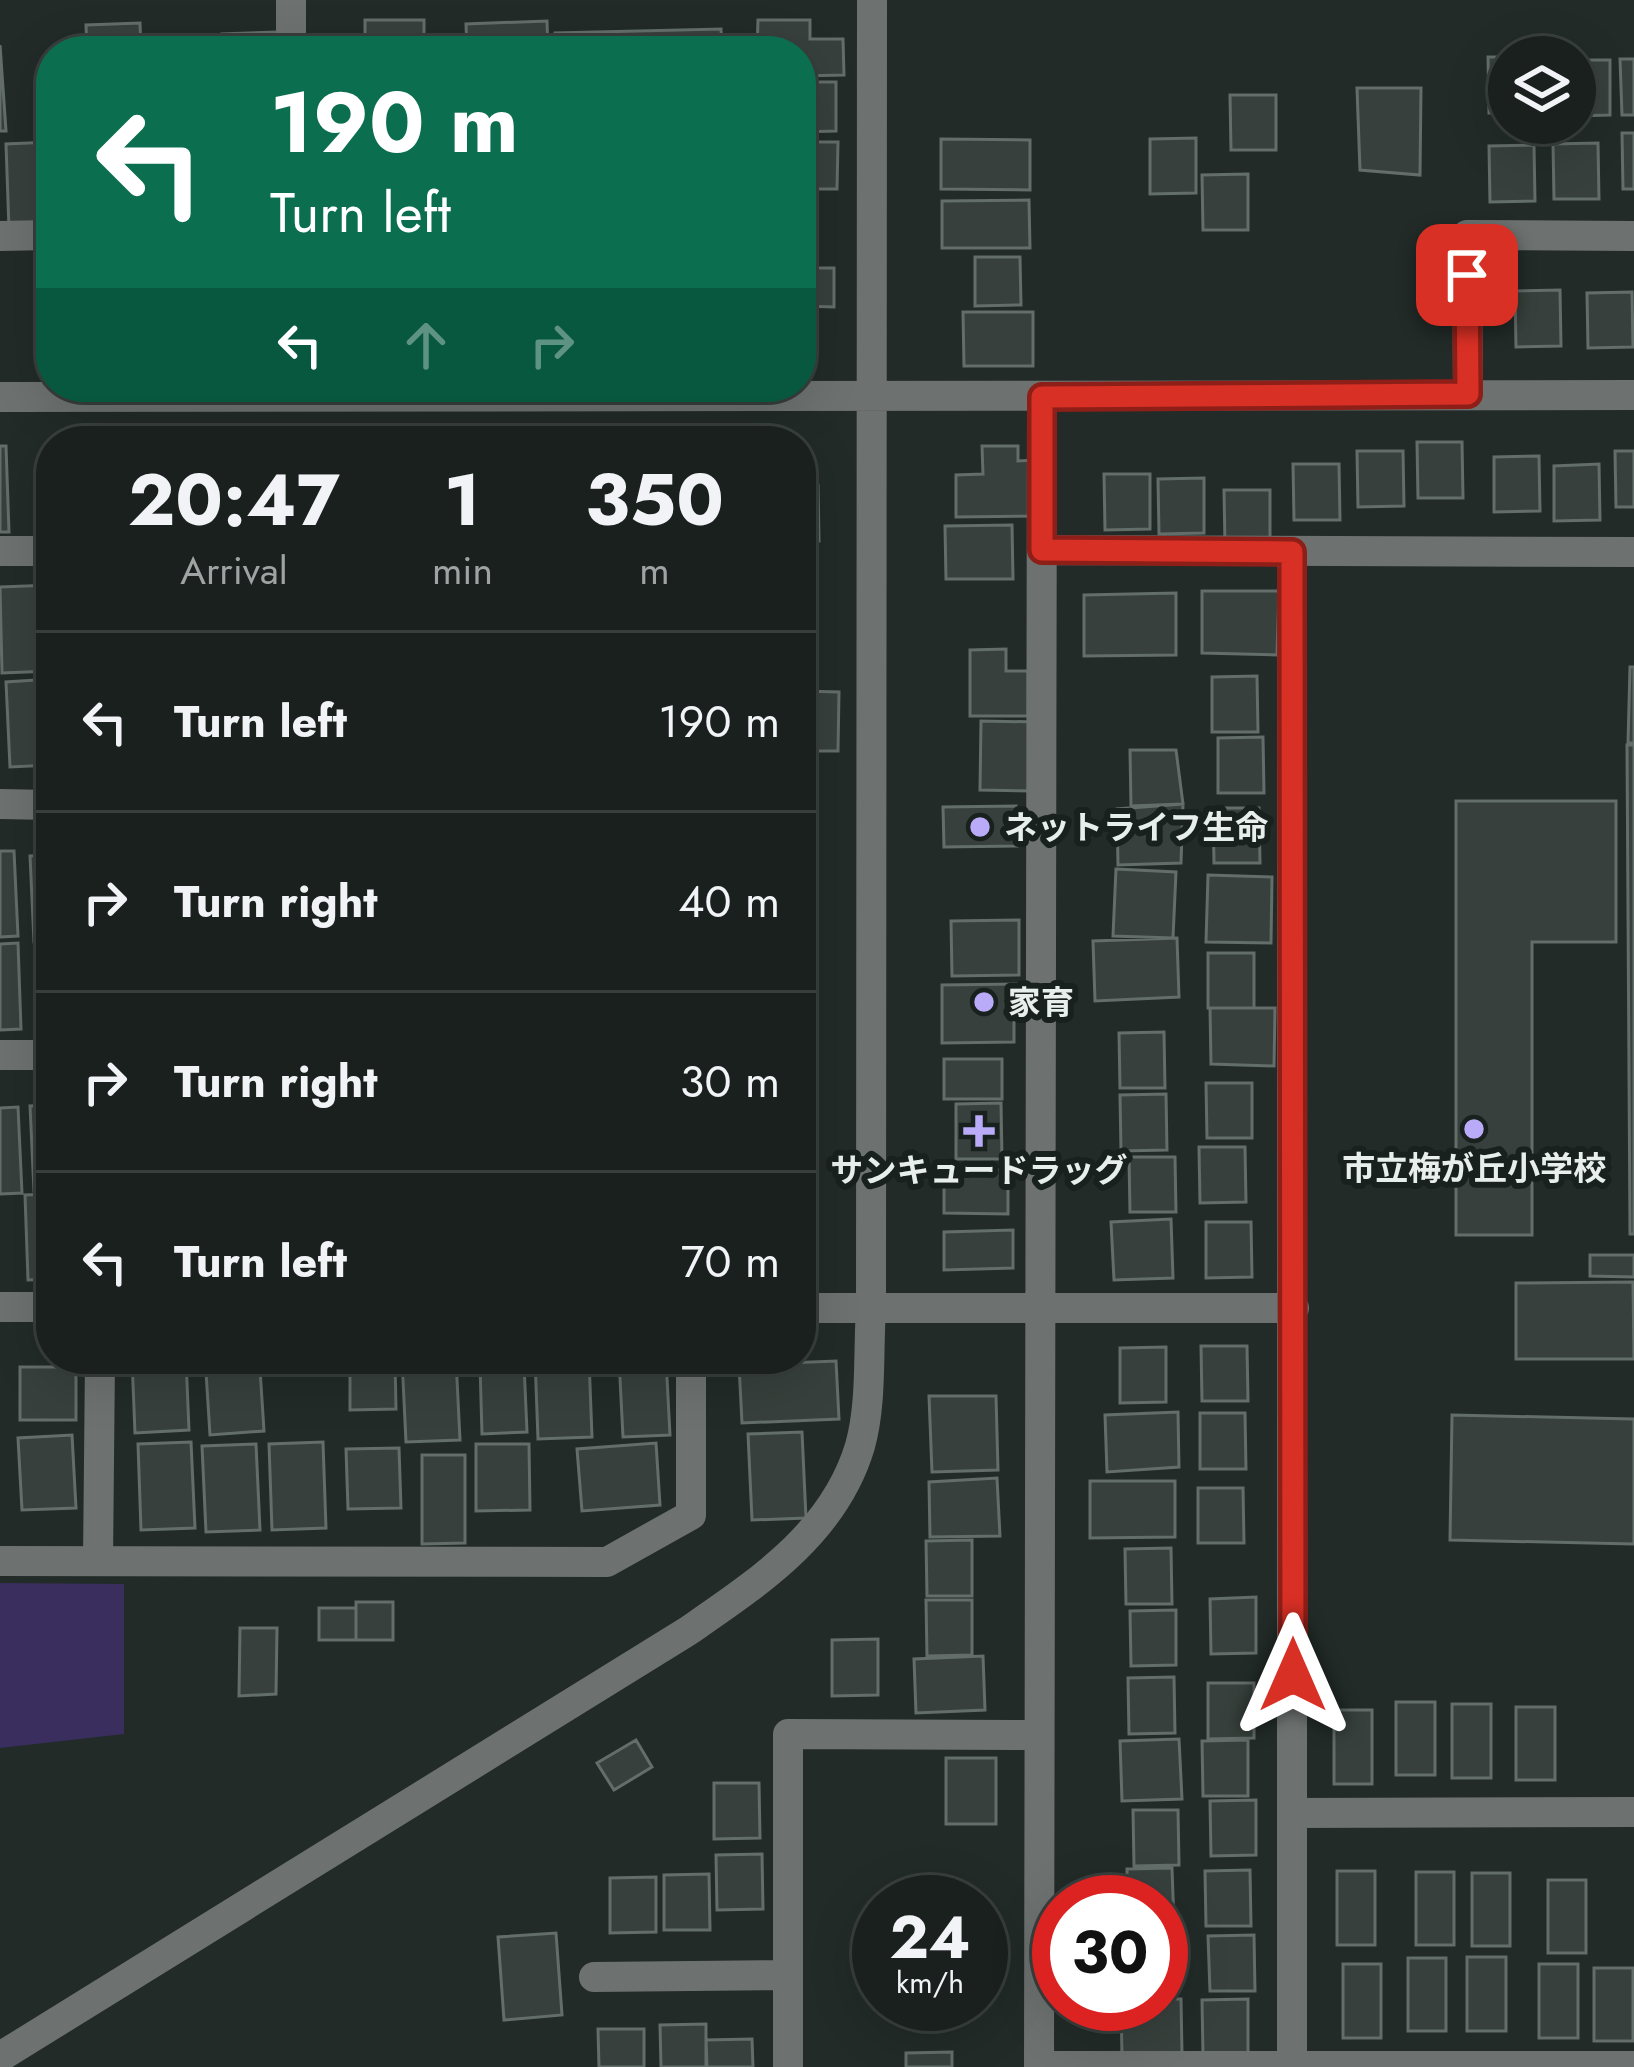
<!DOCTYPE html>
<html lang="en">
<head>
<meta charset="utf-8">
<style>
  body { margin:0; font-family:Jost,"Noto Sans JP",sans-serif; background:#272d2b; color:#f1f3f6; height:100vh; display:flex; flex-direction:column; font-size:45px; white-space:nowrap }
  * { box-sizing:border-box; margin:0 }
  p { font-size:39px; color:#9fa3a4 }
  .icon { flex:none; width:66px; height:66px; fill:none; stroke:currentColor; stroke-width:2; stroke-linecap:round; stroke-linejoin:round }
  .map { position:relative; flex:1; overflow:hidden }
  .details { position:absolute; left:36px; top:426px; width:780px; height:948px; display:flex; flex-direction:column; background:#1a201e; border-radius:48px; box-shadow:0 12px 48px #0002,0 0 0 3px #383e3c }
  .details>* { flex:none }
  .banner { position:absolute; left:36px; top:36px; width:780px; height:366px; border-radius:48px; box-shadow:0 12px 48px #0002,0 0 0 3px #383e3c; background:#0b6e4f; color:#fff; overflow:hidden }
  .controls { position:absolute; left:1488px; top:36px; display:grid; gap:24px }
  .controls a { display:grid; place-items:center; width:108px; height:108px; border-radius:50%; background:#1a201e; box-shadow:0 12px 48px #0002,0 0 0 3px #383e3c; font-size:60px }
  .speed { position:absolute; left:852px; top:1875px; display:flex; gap:24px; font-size:60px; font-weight:700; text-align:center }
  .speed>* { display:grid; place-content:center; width:156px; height:156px; border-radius:50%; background:#1a201e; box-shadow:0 12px 48px #0002,0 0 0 3px #383e3c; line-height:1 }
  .speed small { font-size:30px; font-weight:400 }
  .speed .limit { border:18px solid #d22; background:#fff; color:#111 }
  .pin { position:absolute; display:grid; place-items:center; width:102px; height:102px; color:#fff; margin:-51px; border-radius:24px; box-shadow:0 6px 18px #0006 }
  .me { position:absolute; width:132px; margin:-66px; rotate:0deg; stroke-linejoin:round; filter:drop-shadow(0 0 9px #0008) }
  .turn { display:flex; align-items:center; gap:42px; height:252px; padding:0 36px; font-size:54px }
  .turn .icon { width:156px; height:156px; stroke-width:2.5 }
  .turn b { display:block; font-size:84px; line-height:102px }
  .lanes { display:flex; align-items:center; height:114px; padding:0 36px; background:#0003; justify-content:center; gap:60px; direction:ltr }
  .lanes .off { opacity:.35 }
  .eta { display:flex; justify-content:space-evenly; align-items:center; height:204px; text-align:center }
  .eta b { font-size:72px; font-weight:700; line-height:84px }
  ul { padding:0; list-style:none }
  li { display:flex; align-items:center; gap:36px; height:180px; padding:0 36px; border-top:3px solid #383e3c }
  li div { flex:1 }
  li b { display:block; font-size:45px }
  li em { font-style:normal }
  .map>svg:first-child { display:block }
</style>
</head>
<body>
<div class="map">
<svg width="1634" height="2067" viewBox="0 0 1634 2067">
  <rect width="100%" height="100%" fill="#222b28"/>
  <path fill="#392e5e" d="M0,1583L124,1584V1734L0,1748Z"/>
  <path fill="#37403c" stroke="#636d6a" stroke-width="3" d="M365,20H424V51H365Z
    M758,20H810V39H843L844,75L801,76V51H757Z
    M547,21L548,51H467L466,24Z
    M140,23L141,51H87L86,25Z
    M721,29L722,51H555V33Z
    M276,32V51H222V34Z
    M0,45L6,131H0Z
    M1488,57H1509V113H1489Z
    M1620,59H1634V115H1622Z
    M1575,60H1610V115L1575,116Z
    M801,82H836V131L801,132Z
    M1357,88H1421L1420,175L1360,170Z
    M1230,95H1276V150H1231Z
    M1622,133H1634V189H1623Z
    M1196,138V193L1150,194V139Z
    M941,139L1030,140V190L941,189Z
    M51,142V227L9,229L6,144Z
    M801,142H838L837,189H801Z
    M1598,143L1599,199H1554L1553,144Z
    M1534,145L1535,201L1490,202L1489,146Z
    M1248,174V230H1203L1202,175Z
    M1029,200L1030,248H942V201Z
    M975,257H1020L1021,305L975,306Z
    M801,268H834V307L801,306Z
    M1560,290L1561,346L1516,347L1515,291Z
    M1632,292L1633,347L1588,348L1587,293Z
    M963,312H1033V366H964Z
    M1417,442H1462L1463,498H1418Z
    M0,446H6L9,532H0Z
    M982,446H1018V461L1035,460L1036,516L956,517V475L983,474Z
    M1357,451H1403L1404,506L1358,507Z
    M1615,451H1634V507H1616Z
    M1539,456L1540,511L1494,512V457Z
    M1293,464H1339L1340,520H1294Z
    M1599,464L1600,520L1554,521V466Z
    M1104,474H1150V529L1105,530Z
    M1204,478V533L1159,534L1158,479Z
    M818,485L819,541H801V486Z
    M1224,490H1270V545L1225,546Z
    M1012,525L1013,579H946L945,526Z
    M51,585V671L2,673L0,587Z
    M1202,591H1279L1277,655L1202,653Z
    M1176,593V655L1084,656V595Z
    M1006,649V671H1028V716H970V650Z
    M1630,667H1634V743H1628Z
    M1257,676L1258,732H1212V677Z
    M51,679V765L10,767L6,682Z
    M801,691L839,692L838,751H801Z
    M981,721L1038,722L1037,791L980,790Z
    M1263,737L1264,793H1218V738Z
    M1627,745H1634V1234H1630Z
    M1130,750H1176L1183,804L1131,806Z
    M801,783H807V846H801Z
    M1456,801H1616V942H1532V1235H1456Z
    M1183,804L1181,863L1118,865L1117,809Z
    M1016,806L1017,846L944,847L943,807Z
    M1213,808H1259L1260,863H1214Z
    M0,851H14L18,936L0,937Z
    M51,855V941L34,942L30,856Z
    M1116,869L1176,872L1173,938L1113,936Z
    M1208,875L1272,877L1271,943L1206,942Z
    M1019,920V975L952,976L951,921Z
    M1177,938L1179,997L1095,1001L1093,941Z
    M18,943L21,1029L0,1030V944Z
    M51,947V1033H44L40,948Z
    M1208,953H1254V1008H1208Z
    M1025,984L1026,1020H1014V1042L942,1043V985Z
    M801,996H815L816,1087H801Z
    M1210,1008H1275L1274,1066L1211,1064Z
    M1164,1032L1165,1088H1120L1119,1033Z
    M944,1059H1002V1099H944Z
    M1206,1083H1252V1138H1207Z
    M1166,1094L1167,1150L1121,1151L1120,1095Z
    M1001,1103L1002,1159H956V1104Z
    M51,1105V1191H34L30,1106Z
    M18,1107L22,1193L0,1194V1108Z
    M1199,1147H1245L1246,1202L1200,1203Z
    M1129,1157H1175L1176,1212H1130Z
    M944,1169L1008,1170V1214L944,1213Z
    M51,1194V1279L28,1280L25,1195Z
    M1171,1219L1173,1278L1114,1280L1111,1222Z
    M1206,1222H1251L1252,1277L1206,1278Z
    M1013,1230V1268L944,1270V1232Z
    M1590,1255H1634V1277L1590,1276Z
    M1633,1282L1634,1359H1516V1283Z
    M1201,1346H1247L1248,1401H1202Z
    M1166,1347V1402L1120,1403V1348Z
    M132,1359H186L189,1430L135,1433Z
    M350,1359H395L396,1409L350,1410Z
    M402,1359H456L460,1440L406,1442Z
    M535,1359H589L592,1437L538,1439Z
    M619,1359H666L670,1435L623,1437Z
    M836,1361L839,1419L742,1423L739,1365Z
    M524,1364L527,1432L482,1434L480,1365Z
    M20,1367H76V1420H20Z
    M260,1369L264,1431L210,1435L206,1372Z
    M929,1396H996L998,1470L932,1472Z
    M1178,1412L1179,1467L1107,1472L1105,1415Z
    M1200,1413H1245L1246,1469H1200Z
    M1452,1415L1634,1419V1544L1450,1540Z
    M802,1432L806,1518L752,1520L748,1434Z
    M72,1435L76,1508L22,1510L18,1438Z
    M191,1442L195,1528L141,1530L138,1444Z
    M323,1442L326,1528L272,1530L269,1444Z
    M656,1443L660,1505L582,1511L577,1449Z
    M256,1444L260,1530L206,1532L202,1446Z
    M476,1444H529L530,1510L476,1511Z
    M399,1448L401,1508L348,1509L346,1449Z
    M422,1455H465V1543L422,1544Z
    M997,1478L1000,1536L930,1537L929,1482Z
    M1090,1481H1175V1537L1090,1538Z
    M1198,1488H1243L1244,1543H1198Z
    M972,1540V1596H927L926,1541Z
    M1171,1548L1172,1604H1126L1125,1549Z
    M1256,1597V1653L1211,1654L1210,1599Z
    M926,1600H972V1655L927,1656Z
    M356,1602H393V1640H356Z
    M319,1608H356V1640H319Z
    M1176,1610V1665L1131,1666L1130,1611Z
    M240,1628H277L276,1694L239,1696Z
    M878,1639V1695L832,1696V1640Z
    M983,1656L985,1710L916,1713L914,1659Z
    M1174,1677L1175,1733L1129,1734L1128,1678Z
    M1208,1683H1254V1738L1208,1739Z
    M1396,1702H1435V1775H1396Z
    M1452,1704H1491V1778H1452Z
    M1516,1707H1555V1780H1516Z
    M1334,1710H1372V1784H1334Z
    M1179,1739L1182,1799L1122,1801L1120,1741Z
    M636,1740L652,1767L614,1790L597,1763Z
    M1248,1740V1796H1203L1202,1741Z
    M946,1758H996V1824H946Z
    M714,1783H759L760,1838L714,1839Z
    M1256,1800V1855L1211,1856L1210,1801Z
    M1133,1810H1178L1179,1865L1134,1866Z
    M762,1854L763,1909L717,1910L716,1855Z
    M1172,1868L1174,1924H1161V1902H1127V1869Z
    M1250,1870L1251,1926H1206L1205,1871Z
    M1337,1871H1375V1945H1337Z
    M1416,1872H1454V1945H1416Z
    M1472,1873H1510V1946H1472Z
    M709,1874L710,1930H664V1875Z
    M656,1877V1932L610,1933V1878Z
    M1548,1880H1586V1953H1548Z
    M1161,1932H1174L1172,1989L1161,1988Z
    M556,1933L562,2015L504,2020L498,1937Z
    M1254,1935L1255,1991H1210L1208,1936Z
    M1467,1957H1506V2031H1467Z
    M1408,1958H1446V2031H1408Z
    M1343,1964H1381V2038H1343Z
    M1539,1964H1578V2038H1539Z
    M1594,1968H1633V2041H1594Z
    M1161,1999H1181L1182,2054L1122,2056L1121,2004H1161Z
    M1248,1999V2054L1203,2055L1202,2000Z
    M706,2024V2067H661L660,2025Z
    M598,2029H644V2067H599Z
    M752,2039L753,2067H707L706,2040Z
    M952,2052V2067H906V2053Z"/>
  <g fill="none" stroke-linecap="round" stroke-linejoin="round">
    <path stroke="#6d7270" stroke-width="30" d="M291,0V51
      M0,236L51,235
      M1468,395L1467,235L1634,236
      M0,397L1634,395
      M1042,550L1634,552
      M0,551H51
      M0,804L51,805
      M0,1055H51
      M0,1307H51
      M801,1308H1294
      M0,1561L607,1562L691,1515V1359
      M98,1561L100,1359
      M1292,1813L1634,1812
      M594,1977L787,1975
      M0,2057L688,1631C759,1582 834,1533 860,1446C872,1403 868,1352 871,1308L872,0
      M1039,2066H1634
      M788,2067V1734L1039,1735
      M1039,2067L1042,397
      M1292,2067V552"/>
  </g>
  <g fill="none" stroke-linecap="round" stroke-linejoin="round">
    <g stroke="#8d1f18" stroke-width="30">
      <path id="route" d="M1293,1675L1292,552L1042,550V397L1468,394L1467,275"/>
    </g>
    <use href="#route" stroke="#d93025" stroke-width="21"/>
  </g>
  <g fill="#b9abf7" stroke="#19211e" stroke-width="4.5">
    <circle cx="980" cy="827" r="12"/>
    <circle cx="984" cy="1002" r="12"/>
    <circle cx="1474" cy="1129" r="12"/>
    <path d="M973 1113h12v12h12v12h-12v12h-12v-12h-12v-12h12z"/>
  </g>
  <g text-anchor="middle" stroke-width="12" stroke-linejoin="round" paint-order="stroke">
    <g font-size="33" font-weight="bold" fill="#e8eeec" stroke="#19211e" text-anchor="start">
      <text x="1004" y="839">ネットライフ生命</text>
      <text x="1008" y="1014">家育</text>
      <text x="1474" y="1180" text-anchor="middle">市立梅が丘小学校</text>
      <text x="979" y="1182" text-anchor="middle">サンキュードラッグ</text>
    </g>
  </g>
</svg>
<div class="controls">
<a><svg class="icon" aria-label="layers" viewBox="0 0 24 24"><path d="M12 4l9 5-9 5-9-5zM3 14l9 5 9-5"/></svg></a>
</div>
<div class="speed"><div>24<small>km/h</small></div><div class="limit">30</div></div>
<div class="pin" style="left:1467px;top:275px;background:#d93025"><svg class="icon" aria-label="arrive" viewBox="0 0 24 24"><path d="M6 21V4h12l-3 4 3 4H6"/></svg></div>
<svg class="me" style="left:1293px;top:1675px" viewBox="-20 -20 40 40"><path d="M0-17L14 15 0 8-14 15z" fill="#d93025" stroke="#fff" stroke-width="4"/></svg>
<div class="banner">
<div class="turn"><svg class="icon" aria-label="left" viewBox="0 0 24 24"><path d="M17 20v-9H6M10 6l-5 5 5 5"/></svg><div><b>190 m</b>Turn left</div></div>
<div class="lanes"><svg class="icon" aria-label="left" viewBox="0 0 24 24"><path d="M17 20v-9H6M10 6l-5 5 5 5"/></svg><svg class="icon off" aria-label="ahead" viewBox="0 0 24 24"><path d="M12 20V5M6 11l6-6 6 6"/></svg><svg class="icon off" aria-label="right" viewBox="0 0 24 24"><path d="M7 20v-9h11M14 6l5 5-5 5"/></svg></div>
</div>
<section class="details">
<div class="eta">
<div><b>20:47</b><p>Arrival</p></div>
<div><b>1</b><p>min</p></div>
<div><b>350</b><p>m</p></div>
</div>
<ul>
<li><svg class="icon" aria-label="left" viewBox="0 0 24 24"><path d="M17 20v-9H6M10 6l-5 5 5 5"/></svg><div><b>Turn left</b></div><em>190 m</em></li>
<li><svg class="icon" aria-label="right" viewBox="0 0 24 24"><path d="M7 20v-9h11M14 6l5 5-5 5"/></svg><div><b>Turn right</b></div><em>40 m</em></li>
<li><svg class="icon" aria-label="right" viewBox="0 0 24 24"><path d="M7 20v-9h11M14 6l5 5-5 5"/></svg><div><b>Turn right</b></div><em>30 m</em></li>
<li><svg class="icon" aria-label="left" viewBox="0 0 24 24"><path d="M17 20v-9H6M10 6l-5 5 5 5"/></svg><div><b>Turn left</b></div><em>70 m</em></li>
</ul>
</section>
</div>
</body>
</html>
